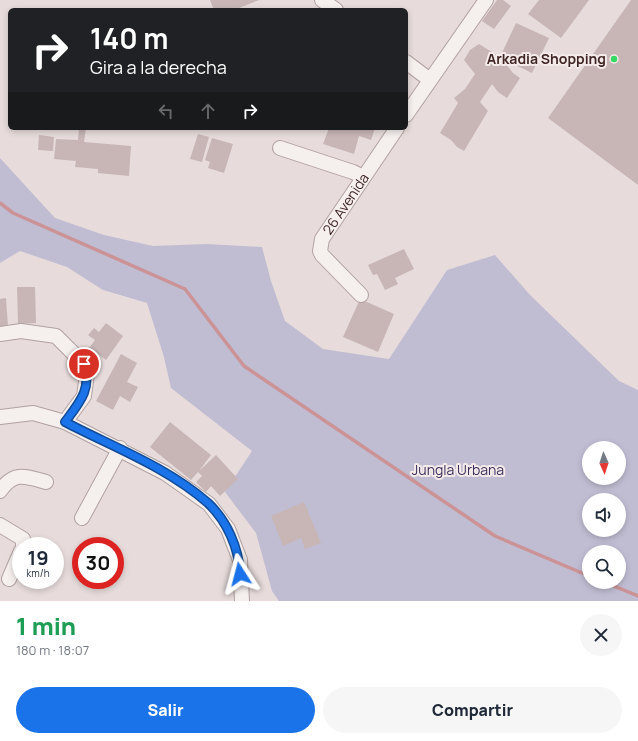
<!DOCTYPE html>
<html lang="es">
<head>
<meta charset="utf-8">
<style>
  body { margin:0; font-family:Manrope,sans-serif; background:#f6f6f7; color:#1f2937; height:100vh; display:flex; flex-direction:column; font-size:15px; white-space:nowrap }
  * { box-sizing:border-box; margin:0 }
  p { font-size:13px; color:#747a83 }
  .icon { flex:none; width:22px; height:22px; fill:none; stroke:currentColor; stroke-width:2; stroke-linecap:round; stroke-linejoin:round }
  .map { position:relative; height:601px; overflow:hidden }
  .sheet { display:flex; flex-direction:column; background:#fff; flex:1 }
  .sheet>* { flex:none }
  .hud { position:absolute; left:8px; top:8px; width:400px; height:122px; border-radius:6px; box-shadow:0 2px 6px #0003; background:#202124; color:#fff; overflow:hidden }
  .needle { width:26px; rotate:177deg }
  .controls { position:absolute; left:582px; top:441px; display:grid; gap:8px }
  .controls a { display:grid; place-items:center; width:44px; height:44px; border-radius:50%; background:#fff; box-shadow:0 2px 6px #0003; font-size:20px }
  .speed { position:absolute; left:12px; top:537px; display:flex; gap:8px; font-size:20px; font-weight:700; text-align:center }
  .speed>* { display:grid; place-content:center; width:52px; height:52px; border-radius:50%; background:#fff; box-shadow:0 2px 6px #0003; line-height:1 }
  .speed small { font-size:10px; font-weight:400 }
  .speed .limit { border:6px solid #d22; background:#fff; color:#111 }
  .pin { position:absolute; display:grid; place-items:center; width:34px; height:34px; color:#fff; margin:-17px; border:2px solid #fff; border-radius:50%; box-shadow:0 1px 4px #0007 }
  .me { position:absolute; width:44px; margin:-22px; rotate:351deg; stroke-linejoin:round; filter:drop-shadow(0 0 3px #0008) }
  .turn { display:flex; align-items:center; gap:14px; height:84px; padding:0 16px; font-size:18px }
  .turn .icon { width:52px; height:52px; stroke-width:2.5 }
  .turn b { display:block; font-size:28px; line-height:34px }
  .lanes { display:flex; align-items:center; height:38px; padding:0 16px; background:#0003; justify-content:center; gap:20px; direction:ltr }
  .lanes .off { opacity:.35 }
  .round { display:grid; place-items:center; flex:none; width:42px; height:42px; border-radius:21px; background:#f6f6f7 }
  .summary { display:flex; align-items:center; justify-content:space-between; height:68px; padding:0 16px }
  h1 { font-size:24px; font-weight:800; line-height:30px; color:#1e9e55 }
  .button { display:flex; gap:8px; margin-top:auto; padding:8px 16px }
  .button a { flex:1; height:46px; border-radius:24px; background:#1a73e8; color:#fff; font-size:16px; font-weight:800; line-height:46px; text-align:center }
  .button a+a { background:#f6f6f7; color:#1f2937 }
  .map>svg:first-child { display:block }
</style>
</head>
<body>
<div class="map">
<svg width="638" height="601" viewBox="0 0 638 601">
  <rect width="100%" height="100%" fill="#e7dcdb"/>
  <path fill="#c0bcd2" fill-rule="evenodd" d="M0,158L55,218L104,235L153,246L206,244L262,247L271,281L285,321L323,349L389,359L447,270L495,255L530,295L619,381L638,390V601H279L272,591L256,533L225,492L252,451L171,388L164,357L147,303L103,290L67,267L20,251L0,263ZM589,448H619V478H589ZM589,500H619V530H589ZM589,552H619V582H589Z"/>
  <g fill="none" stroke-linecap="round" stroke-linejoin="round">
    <path stroke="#cb9395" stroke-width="3.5" d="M0,203L13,213L185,289L244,366L495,536L589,576
      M604,582L638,596"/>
  </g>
  <path fill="#c7b6b5" d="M210,0H259L239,8L240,10H214Z
    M497,0H503L511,6L494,29L482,21Z
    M539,0H589L561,38L528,14Z
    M631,0H638V185L548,118Z
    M516,23L549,38L532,73L501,58L513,73L520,78L507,98L498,92L492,84L480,102L488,111L464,151L457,147L451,140L440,133L458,103L454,98L465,89L475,74L464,60L470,50L479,44L500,57Z
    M79,128H86L84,142L131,146L129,176L98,173V169L75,167L76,161L54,159L56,139L78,140Z
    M329,128H375L371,140L359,136L354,154L323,144Z
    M198,134L209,137L202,162L190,159Z
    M39,135L54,137L53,151L38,150Z
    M212,138L233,144L224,173L208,168L210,162L205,160Z
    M404,249L414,269L395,278L398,284L385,290L377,274L373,275L368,265Z
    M17,287H35L36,323L18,324Z
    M6,298L8,326H0V299Z
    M360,299L394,314L378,352L343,337Z
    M106,323L123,336L106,360L89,348L95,340L88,335L94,328L99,332Z
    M121,354L137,363L127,382L138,387L130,402L120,396L113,410L96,401Z
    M170,422L211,455L199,471L216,455L238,479L220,496L211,486L206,492L196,482L202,476L198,472L191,480L150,447Z
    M304,502L321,543L305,549L301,538L283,546L271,516Z"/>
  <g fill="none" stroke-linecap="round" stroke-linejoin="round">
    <g stroke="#b1a2a0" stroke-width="16">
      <g id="street">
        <path d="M322,0L336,10"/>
        <path d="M406,62L430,80"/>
        <path d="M406,115L486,0"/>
        <path d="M280,148L353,172L363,177"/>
        <path id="s1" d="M361,295L322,255L320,251L322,239L397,128"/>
        <path d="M0,334L21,331L56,336L84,364L87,374L84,396L65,422"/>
        <path d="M0,417L33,413L65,422L165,473L209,504L228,529L240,560L242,601"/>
        <path d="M0,491C14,471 25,476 46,482"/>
        <path d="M82,518L120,448"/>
        <path d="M0,525L23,539V546"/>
        <path d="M9,579L21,551"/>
      </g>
    </g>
    <use href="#street" stroke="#f5efee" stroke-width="14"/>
  </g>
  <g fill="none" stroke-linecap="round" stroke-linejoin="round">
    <g stroke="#114b97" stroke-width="10">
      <path id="route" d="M84,364C92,389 80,402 65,422C113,447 167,467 208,503C227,521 239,548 240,574"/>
    </g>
    <use href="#route" stroke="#1a73e8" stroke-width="7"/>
  </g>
  <circle fill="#34d963" stroke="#f5ebeb" stroke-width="1.5" cx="614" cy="59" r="4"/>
  <g text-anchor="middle" stroke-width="4" stroke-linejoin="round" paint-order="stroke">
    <g font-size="14" font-weight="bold" fill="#3f2624" stroke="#f5ebeb" text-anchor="end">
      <text x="606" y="64">Arkadia Shopping</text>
    </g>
    <g font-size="14" fill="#3f2624" stroke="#f5ebeb">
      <text dy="5" stroke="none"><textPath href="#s1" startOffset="115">26 Avenida</textPath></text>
    </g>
    <g font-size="14" fill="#3b305b" stroke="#f5ebeb">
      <text x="458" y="475">Jungla Urbana</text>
    </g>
  </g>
</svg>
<div class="controls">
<a><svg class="needle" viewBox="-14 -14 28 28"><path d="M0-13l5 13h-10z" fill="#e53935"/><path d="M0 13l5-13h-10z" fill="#747a83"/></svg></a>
<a><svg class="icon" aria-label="sound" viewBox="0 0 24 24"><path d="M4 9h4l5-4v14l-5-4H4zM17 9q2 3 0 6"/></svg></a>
<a><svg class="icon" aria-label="search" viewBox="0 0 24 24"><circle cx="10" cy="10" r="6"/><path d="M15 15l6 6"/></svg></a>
</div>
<div class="speed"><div>19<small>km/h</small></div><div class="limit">30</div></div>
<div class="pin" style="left:84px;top:364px;background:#d93025"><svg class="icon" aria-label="arrive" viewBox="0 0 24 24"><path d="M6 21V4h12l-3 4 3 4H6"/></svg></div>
<svg class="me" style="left:240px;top:574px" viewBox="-20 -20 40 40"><path d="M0-17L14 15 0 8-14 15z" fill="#1a73e8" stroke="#fff" stroke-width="4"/></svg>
<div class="hud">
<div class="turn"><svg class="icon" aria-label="right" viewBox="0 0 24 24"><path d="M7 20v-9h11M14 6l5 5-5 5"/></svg><div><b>140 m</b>Gira a la derecha</div></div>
<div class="lanes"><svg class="icon off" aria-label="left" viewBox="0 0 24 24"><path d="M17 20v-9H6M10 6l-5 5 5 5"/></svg><svg class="icon off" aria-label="ahead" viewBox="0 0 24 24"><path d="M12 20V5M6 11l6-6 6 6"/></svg><svg class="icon" aria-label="right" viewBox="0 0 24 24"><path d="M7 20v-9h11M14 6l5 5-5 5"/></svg></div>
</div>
</div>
<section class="sheet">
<div class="summary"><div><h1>1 min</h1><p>180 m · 18:07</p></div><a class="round"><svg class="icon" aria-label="close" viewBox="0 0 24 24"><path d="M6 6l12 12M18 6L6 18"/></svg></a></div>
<div class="button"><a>Salir</a><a>Compartir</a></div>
</section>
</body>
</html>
